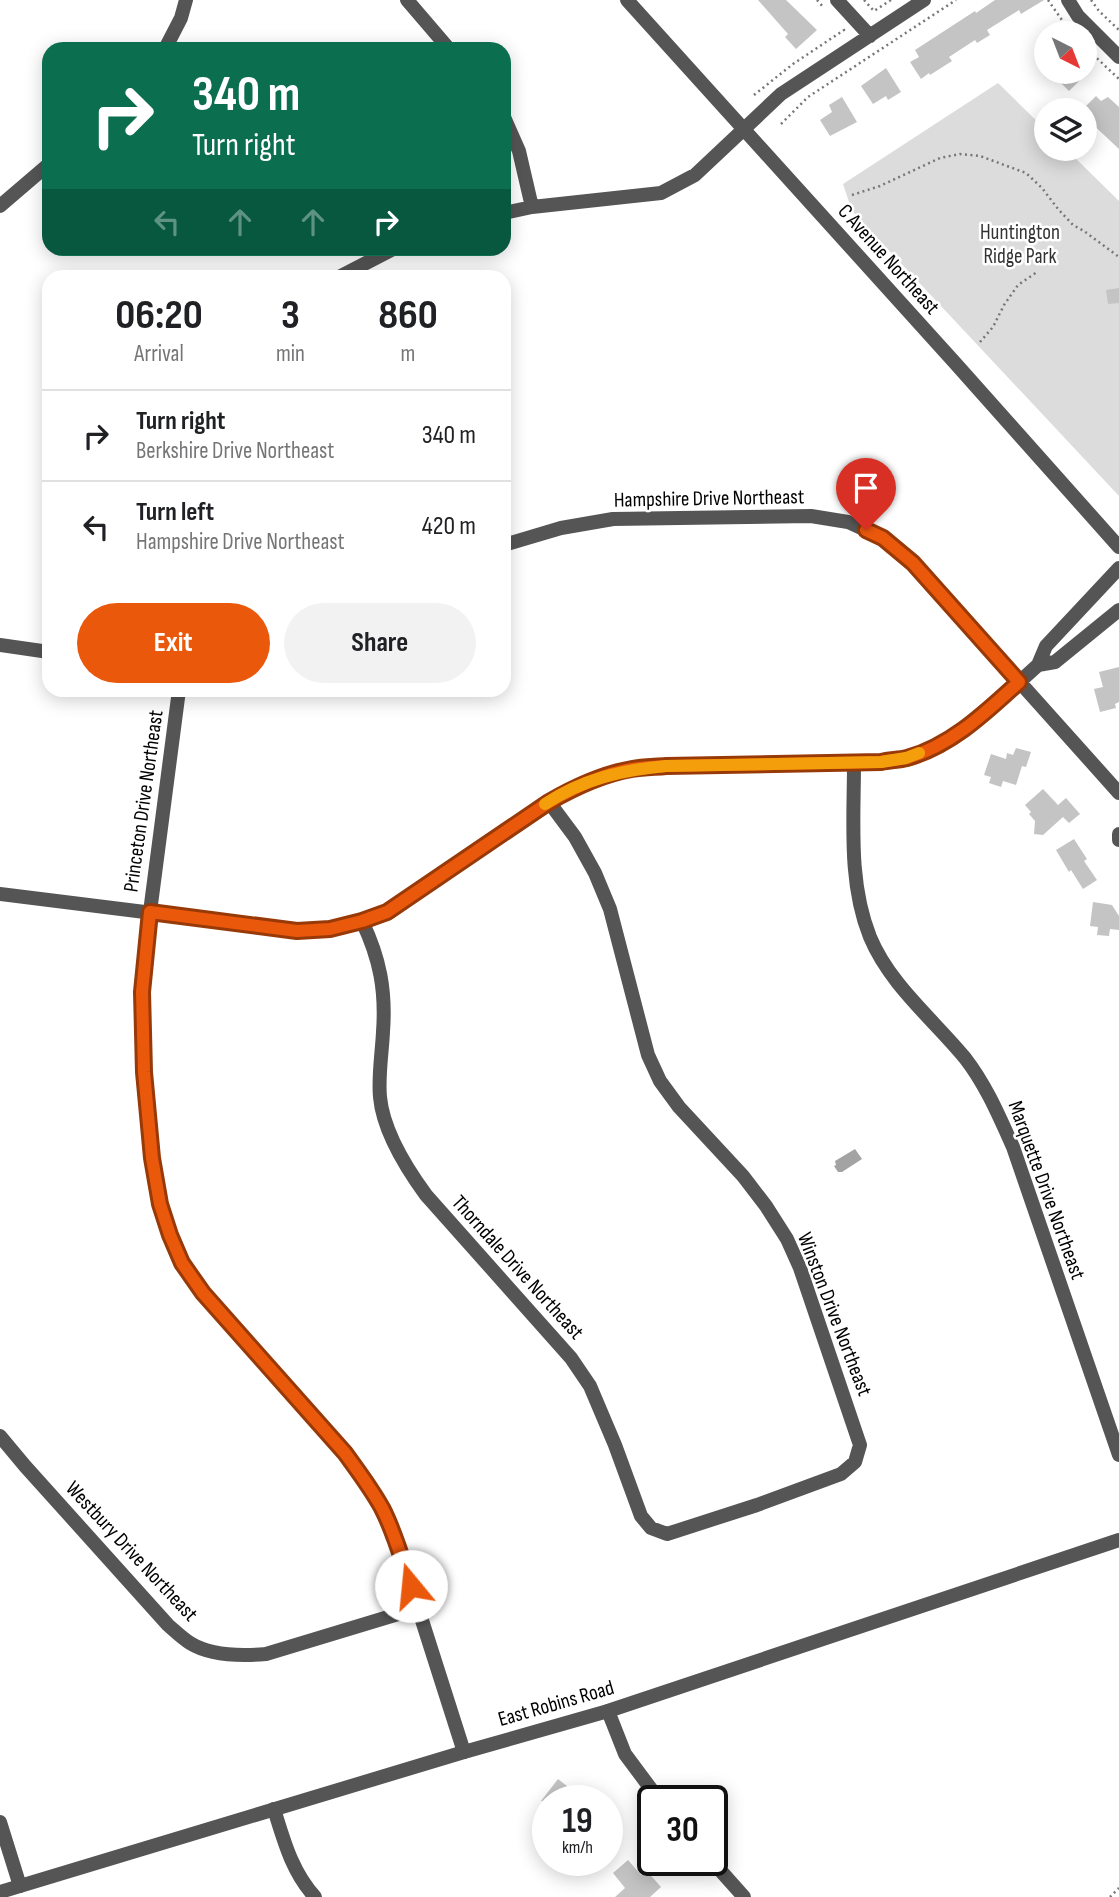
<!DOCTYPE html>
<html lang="en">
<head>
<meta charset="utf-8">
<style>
  body { margin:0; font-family:"Sofia Sans Condensed",sans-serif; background:#f2f2f2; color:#202124; height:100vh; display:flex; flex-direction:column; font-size:26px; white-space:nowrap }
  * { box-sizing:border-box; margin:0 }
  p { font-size:23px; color:#757577 }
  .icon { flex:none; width:38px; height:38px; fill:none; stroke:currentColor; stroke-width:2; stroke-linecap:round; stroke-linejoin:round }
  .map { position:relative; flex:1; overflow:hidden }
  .sheet { position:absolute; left:42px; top:270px; width:469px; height:427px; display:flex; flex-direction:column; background:#fff; border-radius:21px; box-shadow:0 4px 18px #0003 }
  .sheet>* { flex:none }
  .banner { position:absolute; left:42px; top:42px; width:469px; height:214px; border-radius:21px; box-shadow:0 4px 18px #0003; background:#0b6e4f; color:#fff; overflow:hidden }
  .needle { width:46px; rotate:138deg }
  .buttons { position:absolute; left:1034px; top:21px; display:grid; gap:14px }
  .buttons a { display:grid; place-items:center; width:63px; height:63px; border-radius:50%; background:#fff; box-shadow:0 4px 18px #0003; font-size:35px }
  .speed { position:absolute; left:532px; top:1785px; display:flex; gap:14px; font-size:35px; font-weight:700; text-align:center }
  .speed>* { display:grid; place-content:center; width:91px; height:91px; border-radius:50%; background:#fff; box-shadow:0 4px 18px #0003; line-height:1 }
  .speed small { font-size:18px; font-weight:400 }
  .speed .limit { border:4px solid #111; border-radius:10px; background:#fff; color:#111 }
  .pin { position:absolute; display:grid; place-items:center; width:60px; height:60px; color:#fff; margin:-72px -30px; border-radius:50% 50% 50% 0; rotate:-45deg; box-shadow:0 0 7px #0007 }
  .pin .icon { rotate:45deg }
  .me { position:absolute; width:77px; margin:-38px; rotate:343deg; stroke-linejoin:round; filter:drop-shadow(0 0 5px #0008) }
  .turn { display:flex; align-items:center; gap:24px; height:147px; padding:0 35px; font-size:32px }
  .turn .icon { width:91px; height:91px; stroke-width:2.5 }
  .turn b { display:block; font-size:49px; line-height:60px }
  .lanes { display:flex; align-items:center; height:66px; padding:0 35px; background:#0003; justify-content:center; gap:35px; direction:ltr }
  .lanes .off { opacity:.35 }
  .eta { display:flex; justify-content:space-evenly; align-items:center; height:119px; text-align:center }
  .eta b { font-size:42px; font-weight:700; line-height:49px }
  .cta { display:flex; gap:14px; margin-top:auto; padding:14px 35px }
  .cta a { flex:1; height:80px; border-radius:42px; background:#ea580c; color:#fff; font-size:28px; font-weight:700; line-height:80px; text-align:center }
  .cta a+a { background:#f2f2f2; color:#202124 }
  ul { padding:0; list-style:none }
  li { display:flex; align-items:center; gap:21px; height:91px; padding:0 35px; border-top:2px solid #e0e0e0 }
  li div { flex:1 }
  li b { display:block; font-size:26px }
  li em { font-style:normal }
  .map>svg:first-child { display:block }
</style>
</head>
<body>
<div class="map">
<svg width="1119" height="1897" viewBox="0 0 1119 1897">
  <rect width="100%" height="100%" fill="#fff"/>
  <path fill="#dcdcdc" d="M998,83L1046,130V149H1066L1119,201V496L852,211L843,184Z"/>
  <path fill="#a3a3a3" d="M855,1149L862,1159L842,1172H838L834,1166L836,1165L835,1161Z"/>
  <path fill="#c4c4c4" d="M758,0H786L817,30L796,49L785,37L788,34Z
    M995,0H1044L1021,14L1019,10L987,30L990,35L977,43L975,40L949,57L952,61L930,75L929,73L921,79L910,62L919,57L915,50L975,11L976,13Z
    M886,68L901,92L888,100L886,96L873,104L861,86Z
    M1050,72H1077L1082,78L1069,91Z
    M1096,96L1101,101L1108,97L1119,107V149L1087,119L1089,117L1085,113V110H1082Z
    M842,97L857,122L830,136L820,120L832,112L829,105Z
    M1119,288V303L1108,304L1106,290Z
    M1119,667V702L1115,704L1116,708L1100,712L1094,689L1103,687L1099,672Z
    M1016,748L1031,752L1026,767L1022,766L1016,785L1003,781L1001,787L989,783L991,777L984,775L991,754L1006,759L1007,753L1013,755Z
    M1043,789L1058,805L1066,798L1080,814L1069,823L1063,817L1043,835L1034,834L1035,821L1029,814L1031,812L1025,805Z
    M1074,839L1087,859L1084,861L1097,880L1083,889L1071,870L1069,872L1056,850Z
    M1093,902L1112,905L1119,916V930L1110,929L1109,936L1097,935L1098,927L1090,926Z
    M558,1779L576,1793L570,1801H541Z
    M628,1860L641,1875L646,1870L661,1887L650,1897H615L625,1888L613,1873Z"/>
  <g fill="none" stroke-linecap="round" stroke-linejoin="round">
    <path stroke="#777" stroke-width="2.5" stroke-dasharray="2 3.5" stroke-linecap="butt" d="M817,0L824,8
      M864,0L874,11L891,0
      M1048,0L1071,33
      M1091,0L1099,11L1119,30
      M1085,47L1119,79
      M754,95L793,64L844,30L843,29
      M781,124L808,97L956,0
      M852,195L880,186L940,158L960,154L980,156L1026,173L1042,188L1058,209L1073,225L1084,231L1119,257
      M980,342L993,327L1004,305L1018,285L1037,272
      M1110,1897L1119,1888"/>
    <path stroke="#555" stroke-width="14" d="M407,0L449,49
      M837,0L870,36
      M1068,0L1078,16L1119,57
      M165,49L181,18L186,0
      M504,117L519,151L532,207
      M0,206L49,164
      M504,213L532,207L661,193L695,175L781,94L924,0
      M341,276L395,248
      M504,545L561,528L613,519L811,516L848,522L883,538L913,563L1119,793
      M0,645L49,652
      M1038,665L1055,662L1119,610
      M179,690L150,912L142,992L144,1072L152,1158L160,1204L170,1235L182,1263L203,1293L345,1453L365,1480L382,1508L397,1542L464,1752
      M854,763C854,821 848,882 870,937C890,985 933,1019 965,1058C986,1085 999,1116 1013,1147L1119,1455
      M1119,834V840
      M0,894L297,931L330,929L362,921L387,912L549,802L573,788L601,778L631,769L666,766L881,762L906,758L929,750L958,733L982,716L1038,665L1046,646L1119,568
      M362,921C380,959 386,990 383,1032C382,1053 378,1076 380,1097C383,1130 407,1169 426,1195L571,1358L590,1386L615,1445L641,1516L651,1528L667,1534L757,1505L841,1474L855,1462L860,1445L800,1268L787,1239L766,1206L743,1176L679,1107L660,1081L648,1055L610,909L595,873L575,837L549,802
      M0,1436L25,1466L168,1625C175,1631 182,1638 190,1643C211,1656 243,1656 266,1654L418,1608
      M608,1711L625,1754L660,1801
      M274,1809C284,1841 292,1872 315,1897
      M0,1822L20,1886
      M711,1860L744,1897"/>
    <path stroke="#555" stroke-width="14" d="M627,0L956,364L1119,547
      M0,1892L464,1752L608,1711L1119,1540"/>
  </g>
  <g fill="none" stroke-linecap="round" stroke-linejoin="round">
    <g stroke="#983908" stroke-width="18">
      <path id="route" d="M411,1586C402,1560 395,1533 382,1508C371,1488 358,1471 345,1453L203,1293L182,1263L170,1235L160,1204L152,1158L144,1072L142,992L150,912L297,931L330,929L362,921L387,912L549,802C575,787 603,774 632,769C643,767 655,767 666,766L881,762C889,760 899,760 907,758C951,746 986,712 1019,682L913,563L883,538L866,530"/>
    </g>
    <use href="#route" stroke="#ea580c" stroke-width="12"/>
    <path stroke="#f59e0b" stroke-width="12" d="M545,804C583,779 622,770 666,766L881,762L906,758L919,753"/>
  </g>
  <g text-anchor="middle" stroke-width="5" stroke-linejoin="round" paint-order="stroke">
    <g font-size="21" fill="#333" stroke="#fff">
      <text x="1020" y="239">Huntington<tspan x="1020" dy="24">Ridge Park</tspan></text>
    </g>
    <g font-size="21" fill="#000" stroke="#fff">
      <text transform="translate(889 259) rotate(48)" y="7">C Avenue Northeast</text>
      <text transform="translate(709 498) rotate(-1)" y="7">Hampshire Drive Northeast</text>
      <text transform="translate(143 801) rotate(-82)" y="7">Princeton Drive Northeast</text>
      <text transform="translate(1047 1190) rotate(70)" y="7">Marquette Drive Northeast</text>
      <text transform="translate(518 1267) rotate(48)" y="7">Thorndale Drive Northeast</text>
      <text transform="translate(835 1314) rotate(69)" y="7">Winston Drive Northeast</text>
      <text transform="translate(132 1551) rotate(47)" y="7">Westbury Drive Northeast</text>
      <text transform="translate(556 1703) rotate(-16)" y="7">East Robins Road</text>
    </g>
  </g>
</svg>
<div class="buttons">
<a><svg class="needle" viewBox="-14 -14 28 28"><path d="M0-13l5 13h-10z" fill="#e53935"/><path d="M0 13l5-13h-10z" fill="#757577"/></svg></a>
<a><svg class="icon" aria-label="layers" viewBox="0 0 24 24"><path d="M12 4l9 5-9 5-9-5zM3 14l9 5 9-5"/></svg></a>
</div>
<div class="speed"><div>19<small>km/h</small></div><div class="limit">30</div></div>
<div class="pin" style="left:866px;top:530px;background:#d93025"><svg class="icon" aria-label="arrive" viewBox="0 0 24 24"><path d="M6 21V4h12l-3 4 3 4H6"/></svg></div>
<svg class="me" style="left:411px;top:1586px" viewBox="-20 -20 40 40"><circle r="19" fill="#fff"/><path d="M0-13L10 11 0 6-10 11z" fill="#ea580c"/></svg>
<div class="banner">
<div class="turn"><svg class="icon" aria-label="right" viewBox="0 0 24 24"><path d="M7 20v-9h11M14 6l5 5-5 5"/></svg><div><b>340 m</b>Turn right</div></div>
<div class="lanes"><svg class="icon off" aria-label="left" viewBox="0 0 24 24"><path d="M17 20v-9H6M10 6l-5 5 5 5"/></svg><svg class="icon off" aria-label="ahead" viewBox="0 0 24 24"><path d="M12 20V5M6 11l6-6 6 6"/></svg><svg class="icon off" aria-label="ahead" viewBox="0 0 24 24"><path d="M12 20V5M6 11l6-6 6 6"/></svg><svg class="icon" aria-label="right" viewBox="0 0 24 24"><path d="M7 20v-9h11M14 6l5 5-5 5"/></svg></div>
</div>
<section class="sheet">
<div class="eta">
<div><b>06:20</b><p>Arrival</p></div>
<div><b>3</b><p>min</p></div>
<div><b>860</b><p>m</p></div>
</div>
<ul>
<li><svg class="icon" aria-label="right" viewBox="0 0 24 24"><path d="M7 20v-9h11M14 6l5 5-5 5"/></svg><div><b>Turn right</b><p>Berkshire Drive Northeast</p></div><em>340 m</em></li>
<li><svg class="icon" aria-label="left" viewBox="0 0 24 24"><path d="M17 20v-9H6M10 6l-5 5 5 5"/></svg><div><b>Turn left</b><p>Hampshire Drive Northeast</p></div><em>420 m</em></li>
</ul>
<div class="cta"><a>Exit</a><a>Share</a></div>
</section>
</div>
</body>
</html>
